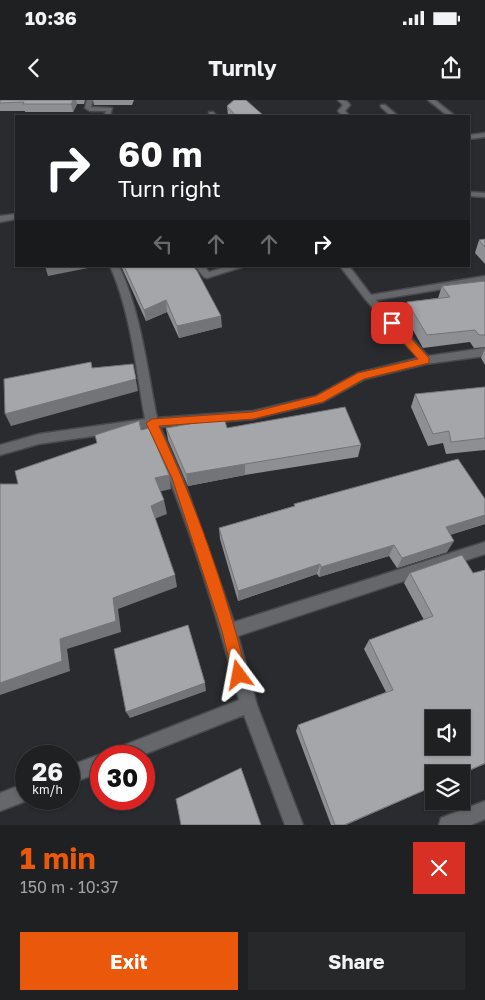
<!DOCTYPE html>
<html lang="en">
<head>
<meta charset="utf-8">
<style>
  body { margin:0; font-family:"Golos Text",sans-serif; background:#27282a; color:#f1f3f6; height:100vh; display:flex; flex-direction:column; font-size:19px; white-space:nowrap }
  * { box-sizing:border-box; margin:0 }
  p { font-size:16px; color:#a1a3a5 }
  .icon { flex:none; width:28px; height:28px; fill:none; stroke:currentColor; stroke-width:2; stroke-linecap:round; stroke-linejoin:round }
  .map { position:relative; height:725px; overflow:hidden }
  .drawer { display:flex; flex-direction:column; background:#1f2022; flex:1 }
  .drawer>* { flex:none }
  .top-card { position:absolute; left:15px; top:15px; width:455px; height:152px; border-radius:0px; box-shadow:0 1px 4px #0004,0 0 0 1px #3c3e40; background:#202124; color:#fff; overflow:hidden }
  .tools { position:absolute; left:425px; top:610px; display:grid; gap:10px }
  .tools a { display:grid; place-items:center; width:45px; height:45px; border-radius:0px; background:#1f2022; box-shadow:0 1px 4px #0004,0 0 0 1px #3c3e40; font-size:25px }
  .speed { position:absolute; left:15px; top:645px; display:flex; gap:10px; font-size:25px; font-weight:700; text-align:center }
  .speed>* { display:grid; place-content:center; width:65px; height:65px; border-radius:50%; background:#1f2022; box-shadow:0 1px 4px #0004,0 0 0 1px #3c3e40; line-height:1 }
  .speed small { font-size:12px; font-weight:400 }
  .speed .limit { border:8px solid #d22; background:#fff; color:#111 }
  .pin { position:absolute; display:grid; place-items:center; width:42px; height:42px; color:#fff; margin:-21px; border-radius:10px; box-shadow:0 2px 8px #0006 }
  .me { position:absolute; width:55px; margin:-28px; rotate:347deg; stroke-linejoin:round; filter:drop-shadow(0 0 4px #0008) }
  .turn { display:flex; align-items:center; gap:18px; height:105px; padding:0 20px; font-size:22px }
  .turn .icon { width:65px; height:65px; stroke-width:2.5 }
  .turn b { display:block; font-size:35px; line-height:42px }
  .lanes { display:flex; align-items:center; height:48px; padding:0 20px; background:#0003; justify-content:center; gap:25px; direction:ltr }
  .lanes .off { opacity:.35 }
  .round { display:grid; place-items:center; flex:none; width:52px; height:52px; border-radius:0px; background:#27282a }
  .headline { display:flex; align-items:center; justify-content:space-between; height:85px; padding:0 20px }
  h1 { font-size:30px; font-weight:700; line-height:38px; color:#ea580c }
  .cta { display:flex; gap:10px; margin-top:auto; padding:10px 20px }
  .cta a { flex:1; height:58px; border-radius:0px; background:#ea580c; color:#fff; font-size:20px; font-weight:700; line-height:58px; text-align:center }
  .cta a+a { background:#27282a; color:#f1f3f6 }
  .status { display:flex; justify-content:space-between; align-items:center; height:35px; padding:0 25px; background:#1f2022; direction:ltr }
  .status svg { height:14px; fill:currentColor }
  header { display:flex; justify-content:space-between; align-items:center; height:65px; padding:0 20px; background:#1f2022; font-size:22px; font-weight:700 }
  .map>svg:first-child { display:block }
</style>
</head>
<body>
<div class="status"><b>10:36</b><svg viewBox="0 0 49 12"><path d="M0 12V9h3v3zM5 12V6h3v6zM10 12V3h3v9zM15 12V0h3v12zM26 1h20v11H26zM47 4h2v5h-2z"/></svg></div>
<header><svg class="icon" aria-label="back" viewBox="0 0 24 24"><path d="M15 5l-7 7 7 7"/></svg>Turnly<svg class="icon" aria-label="share" viewBox="0 0 24 24"><path d="M12 15V3M7 8l5-5 5 5M5 13v7h14v-7"/></svg></header>
<div class="map">
<svg width="485" height="725" viewBox="0 0 485 725">
  <rect width="100%" height="100%" fill="#292b2e"/>
  <g fill="none" stroke-linecap="round" stroke-linejoin="round">
    <g stroke="#47494c" stroke-width="3">
      <path id="service" d="M381,5H385L398,16H391L381,7Z"/>
    </g>
    <g stroke="#47494c" stroke-width="3">
      <path id="minor" d="M87,0H93L91,7L112,8L110,16H104L106,11H90L85,8Z
        M338,0C343,0 347,0 350,5L345,11L350,16H343L338,11L343,5Z
        M428,0H435L455,16H448Z
        M209,12H213L217,16H210Z
        M485,33V37L469,39V35Z
        M469,92L485,93V97L469,96Z
        M16,114V119L0,122V116Z
        M110,166H119C141,213 147,268 157,318L253,311L316,296L358,273L418,258L366,200L340,166H349L371,195L485,176V182L376,200L428,256L485,248V256L426,264L365,279L323,302L253,319L160,327L183,378L234,522L485,442V454L238,536L257,605L303,725H285L244,615L140,656H109L112,650L239,600C215,508 187,415 148,328L39,344L0,355V345L39,334L145,319C136,269 131,213 110,166Z
        M195,166H204L209,172L229,166H245L207,178L204,177Z
        M101,654L106,656H101V672L69,684V666Z
        M26,683V699H31L0,711V693Z
        M485,701V719L471,725H439L441,718Z"/>
    </g>
    <use href="#service" fill="#66676b" fill-rule="evenodd"/>
    <use href="#minor" fill="#66676b" fill-rule="evenodd"/>
  </g>
  <path fill="#8d8f92" d="M0,0H85L84,4H77L73,12H25V11H0Z
    M93,0H134L132,5H94Z
    M227,6L264,16H228Z
    M485,139V164L475,153L479,140Z
    M121,166H193L222,227L179,238L167,212L146,221Z
    M485,181V247L474,248L470,242L423,248L404,214L407,202L438,198L442,186Z
    M485,249V265L481,258Z
    M485,287V350L446,354L443,343L428,346L411,307L415,294Z
    M166,328H227L361,345L358,357L245,375L188,386L168,340Z
    M294,404L485,424L450,435L447,452L397,468L389,456L319,477L317,474L238,501L220,439L219,428L294,406Z
    M462,455L485,664L346,725H331L296,631L298,625L386,592L364,549L369,540L424,520L404,483L410,473Z"/>
  <path fill="#737477" d="M73,0H76L77,4L73,12L71,4Z
    M45,166H98L48,176Z
    M166,200L167,212L146,221L144,210Z
    M221,216L222,227L179,238L177,226Z
    M133,264L138,291L11,326L5,314Z
    M245,364V375L188,386L186,374Z
    M169,375L171,389L158,392L155,378Z
    M164,400L167,414L154,419L151,406Z
    M485,415V424L439,438L446,427Z
    M454,441L447,452L397,468L402,458Z
    M394,445L389,456L319,477L321,467Z
    M320,464L317,474L238,501V491Z
    M175,475L177,487L118,509L121,532L67,549L70,571L0,595V583L60,539L113,498Z
    M205,583L206,591L130,618L126,612Z
    M434,686L346,725H344Z"/>
  <path fill="#a4a6aa" stroke="#737477" fill-rule="evenodd" d="M0,0H73L71,4H23L24,2L0,3Z
    M234,0H246L264,16H236L227,6Z
    M485,139V147L479,140Z
    M124,166H193L197,171L221,216L177,226L166,200L144,210Z
    M485,181V235H479L475,230L427,235L407,202L450,197L442,186Z
    M91,262L92,268L133,264L136,279L5,314L4,279Z
    M485,287V338L451,342L449,331L433,334L415,294Z
    M345,307L361,345L245,364L186,374L166,328L224,318L227,328Z
    M139,321L141,330L149,328L169,375L155,378L164,400L151,406L175,475L113,498L116,521L60,539L62,561L0,583V384H18L15,371L97,343L95,335Z
    M458,359L485,399V415L446,427L454,441L402,458L394,445L321,467L320,464L238,491L219,428L295,406L294,404Z
    M462,455L473,473L485,470V663L461,674H434V686L344,725H335L298,625L393,590L369,540L433,516L410,473ZM434,619H461V646H434Z
    M188,525L205,583L126,612L114,549Z
    M241,668L261,725H181L176,699Z"/>
  <path fill="#ea580c" stroke="#983908" d="M392,220L395,221L429,258V263L364,279L323,302L253,319L159,326C196,405 226,490 247,575L244,580L239,582L234,580L222,531L172,378L146,323L152,319L253,312L316,296L358,273L418,259L388,225V221Z"/>
</svg>
<div class="tools">
<a><svg class="icon" aria-label="sound" viewBox="0 0 24 24"><path d="M4 9h4l5-4v14l-5-4H4zM17 9q2 3 0 6"/></svg></a>
<a><svg class="icon" aria-label="layers" viewBox="0 0 24 24"><path d="M12 4l9 5-9 5-9-5zM3 14l9 5 9-5"/></svg></a>
</div>
<div class="speed"><div>26<small>km/h</small></div><div class="limit">30</div></div>
<div class="pin" style="left:392px;top:223px;background:#d93025"><svg class="icon" aria-label="arrive" viewBox="0 0 24 24"><path d="M6 21V4h12l-3 4 3 4H6"/></svg></div>
<svg class="me" style="left:239px;top:575px" viewBox="-20 -20 40 40"><path d="M0-17L14 15 0 8-14 15z" fill="#ea580c" stroke="#fff" stroke-width="4"/></svg>
<div class="top-card">
<div class="turn"><svg class="icon" aria-label="right" viewBox="0 0 24 24"><path d="M7 20v-9h11M14 6l5 5-5 5"/></svg><div><b>60 m</b>Turn right</div></div>
<div class="lanes"><svg class="icon off" aria-label="left" viewBox="0 0 24 24"><path d="M17 20v-9H6M10 6l-5 5 5 5"/></svg><svg class="icon off" aria-label="ahead" viewBox="0 0 24 24"><path d="M12 20V5M6 11l6-6 6 6"/></svg><svg class="icon off" aria-label="ahead" viewBox="0 0 24 24"><path d="M12 20V5M6 11l6-6 6 6"/></svg><svg class="icon" aria-label="right" viewBox="0 0 24 24"><path d="M7 20v-9h11M14 6l5 5-5 5"/></svg></div>
</div>
</div>
<section class="drawer">
<div class="headline"><div><h1>1 min</h1><p>150 m · 10:37</p></div><a class="round" style="background:#d93025;color:#fff"><svg class="icon" aria-label="close" viewBox="0 0 24 24"><path d="M6 6l12 12M18 6L6 18"/></svg></a></div>
<div class="cta"><a>Exit</a><a>Share</a></div>
</section>
</body>
</html>
